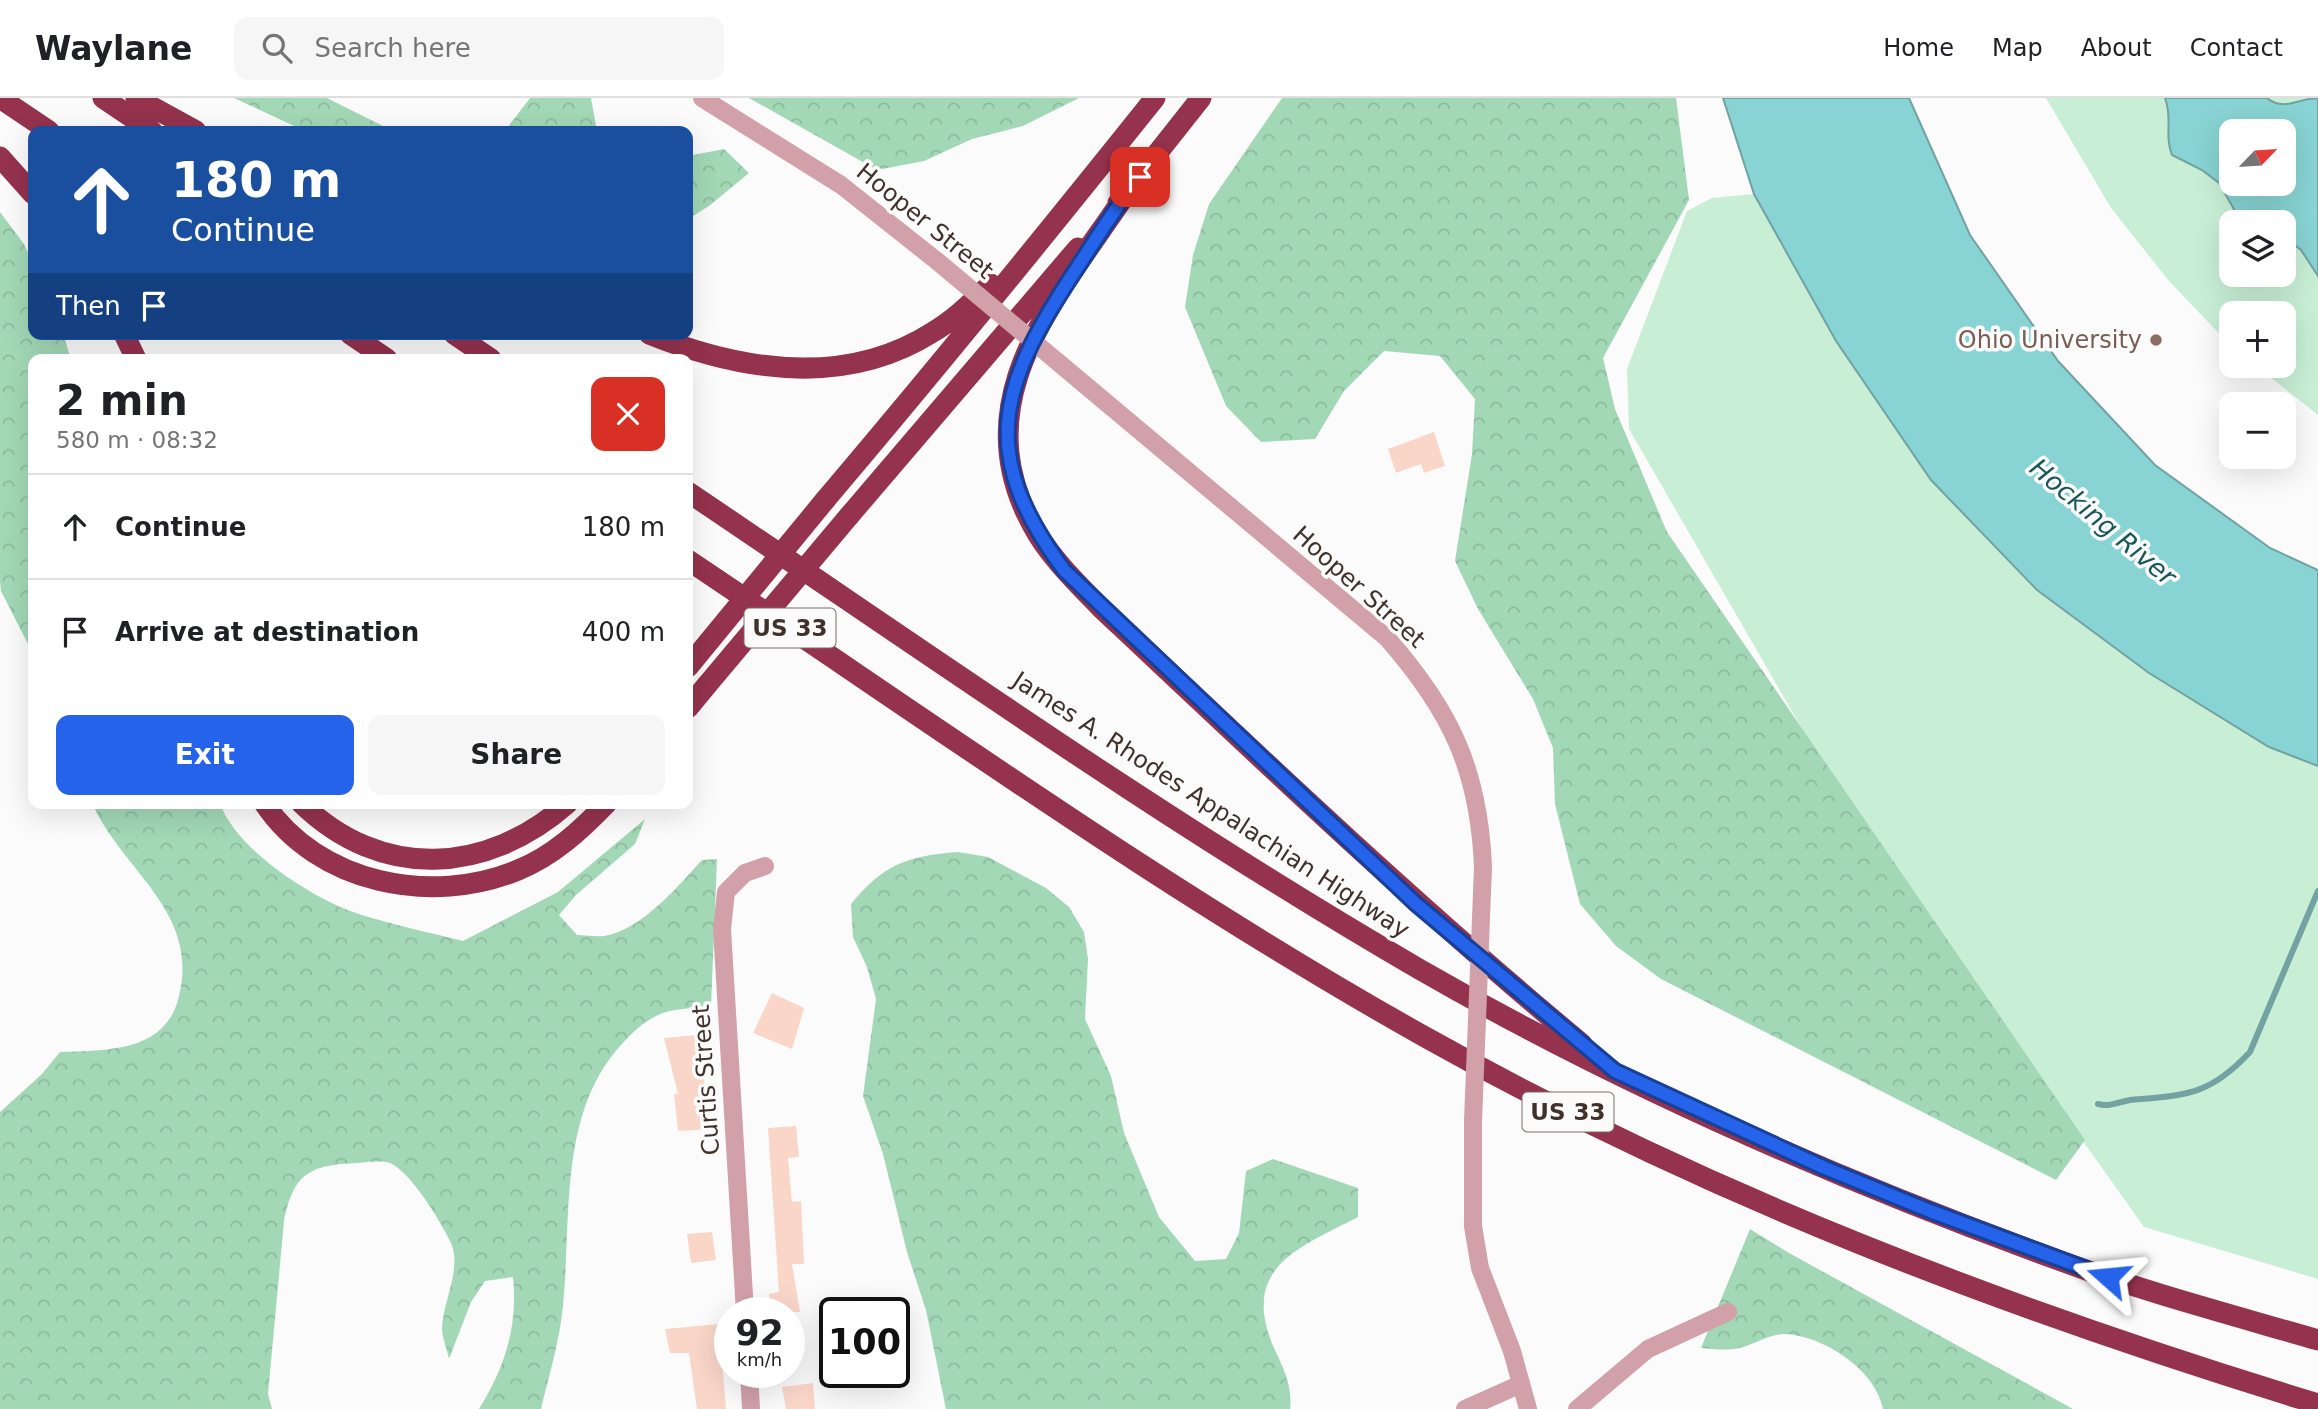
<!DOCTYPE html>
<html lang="en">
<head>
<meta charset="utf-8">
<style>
  body { margin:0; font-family:"DejaVu Sans",sans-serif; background:#f6f6f6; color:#202124; height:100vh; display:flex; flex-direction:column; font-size:26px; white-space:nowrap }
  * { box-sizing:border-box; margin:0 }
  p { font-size:23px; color:#757577 }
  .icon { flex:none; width:38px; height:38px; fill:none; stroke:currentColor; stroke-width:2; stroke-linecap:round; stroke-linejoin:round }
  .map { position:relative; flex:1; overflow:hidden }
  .sheet { position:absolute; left:28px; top:256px; width:665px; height:455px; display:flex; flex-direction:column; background:#fff; border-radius:14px; box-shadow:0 7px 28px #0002 }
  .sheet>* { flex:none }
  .banner { position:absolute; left:28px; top:28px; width:665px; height:214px; border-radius:14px; box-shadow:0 7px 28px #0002; background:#1a4fa0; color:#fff; overflow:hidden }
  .needle { width:46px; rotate:65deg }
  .tools { position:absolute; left:2219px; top:21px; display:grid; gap:14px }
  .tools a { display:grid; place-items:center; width:77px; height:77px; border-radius:14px; background:#fff; box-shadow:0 7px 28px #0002; font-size:35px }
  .speed { position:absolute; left:714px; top:1199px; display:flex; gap:14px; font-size:35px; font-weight:700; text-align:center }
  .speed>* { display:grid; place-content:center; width:91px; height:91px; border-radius:50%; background:#fff; box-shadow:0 7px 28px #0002; line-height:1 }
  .speed small { font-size:18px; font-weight:400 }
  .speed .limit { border:4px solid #111; border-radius:10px; background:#fff; color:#111 }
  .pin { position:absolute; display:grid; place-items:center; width:60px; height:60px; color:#fff; margin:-30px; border-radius:14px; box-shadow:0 4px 10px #0006 }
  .me { position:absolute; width:77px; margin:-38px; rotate:288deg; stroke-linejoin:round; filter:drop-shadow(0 0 5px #0008) }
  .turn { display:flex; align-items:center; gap:24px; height:147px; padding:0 28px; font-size:32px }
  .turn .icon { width:91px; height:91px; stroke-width:2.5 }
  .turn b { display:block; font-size:49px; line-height:60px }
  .then { display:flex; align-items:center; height:66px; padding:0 28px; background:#0003; gap:14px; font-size:26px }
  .round { display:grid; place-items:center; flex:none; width:74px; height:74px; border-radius:14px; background:#f6f6f6 }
  .head { display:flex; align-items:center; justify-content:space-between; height:119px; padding:0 28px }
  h1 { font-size:42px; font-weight:600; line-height:52px }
  .primary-button { display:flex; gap:14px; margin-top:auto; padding:14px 28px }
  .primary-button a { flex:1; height:80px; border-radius:14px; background:#2563eb; color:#fff; font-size:28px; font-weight:600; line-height:80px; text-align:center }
  .primary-button a+a { background:#f6f6f6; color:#202124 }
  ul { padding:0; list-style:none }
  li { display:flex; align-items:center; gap:21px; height:105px; padding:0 28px; border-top:2px solid #e0e0e0 }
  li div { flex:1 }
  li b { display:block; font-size:26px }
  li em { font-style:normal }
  header { display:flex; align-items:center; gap:42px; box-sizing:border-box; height:98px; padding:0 35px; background:#fff; border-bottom:2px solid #e0e0e0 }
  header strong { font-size:33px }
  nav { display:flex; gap:38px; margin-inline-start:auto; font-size:24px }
  .search { width:490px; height:63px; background:#f6f6f6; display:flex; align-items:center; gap:18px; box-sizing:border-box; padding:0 24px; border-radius:14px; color:#757577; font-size:26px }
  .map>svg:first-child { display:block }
</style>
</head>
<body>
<header>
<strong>Waylane</strong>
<div class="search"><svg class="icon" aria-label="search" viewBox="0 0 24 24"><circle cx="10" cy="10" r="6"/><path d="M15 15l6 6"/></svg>Search here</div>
<nav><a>Home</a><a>Map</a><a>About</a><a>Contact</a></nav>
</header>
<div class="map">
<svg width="2318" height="1311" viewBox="0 0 2318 1311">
  <defs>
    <pattern id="forest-crowns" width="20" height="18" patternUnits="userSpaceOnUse" patternTransform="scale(1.75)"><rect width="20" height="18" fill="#a2d8b6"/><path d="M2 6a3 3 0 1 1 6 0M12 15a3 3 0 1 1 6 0" fill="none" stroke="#8dba9d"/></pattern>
  </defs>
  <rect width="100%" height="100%" fill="#fbfbfb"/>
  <path fill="#c8efd6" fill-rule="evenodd" d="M2046,0H2318V317L2256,268H2284V215H2231V248L2229,246L2169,183L2111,110ZM2231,33H2284V86H2231ZM2231,124H2284V177H2231Z
    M1754,96L1836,243L1931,382L2037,492L2149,575L2269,649L2318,668V1181L2144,1129L1856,724L1629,331L1627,271L1687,113L1712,100Z"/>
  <path fill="url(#forest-crowns)" d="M234,0H327L393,33H305Z
    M530,0H591L597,33H505Z
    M749,0H1079L1023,28L972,41L924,63L877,72Z
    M1282,0H1676L1689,102L1603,260L1615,311L1667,434L2085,1042L2056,1082L1661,881L1616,848L1580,806L1555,706L1553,650L1533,601L1478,511L1455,463L1472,356L1475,301L1440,258L1384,253L1344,293L1315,341L1261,344L1226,308L1185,209L1193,157L1209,106Z
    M724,51L749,75L709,108L688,121V58Z
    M0,114L24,146L33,165V236H63L71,261H33V556L1,493L0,484Z
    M92,705H220C235,751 314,802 359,816C393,827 428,834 463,843L558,794L645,721L635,746L576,797L559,817L577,837C586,837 596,839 604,838C642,832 678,788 702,762L717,761L711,909C695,910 678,910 663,915C645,922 634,933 621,947C558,1016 572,1120 563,1207C560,1242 549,1277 541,1311H479C505,1269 518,1229 513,1179L485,1183L471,1204L449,1261C447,1251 442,1240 442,1230C443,1203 462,1171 451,1145C442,1125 410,1073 390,1065C382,1062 366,1064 358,1065C309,1067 294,1075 284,1123L268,1296L272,1311H0V1014L42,976L60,954C106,952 166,955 179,898C200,813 122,773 92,705Z
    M958,754L988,759L1046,790L1069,809L1084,834L1088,861L1085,921L1111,978L1124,1035L1159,1119L1195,1163L1226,1161L1239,1135L1246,1073L1273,1061L1358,1090V1119C1299,1150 1239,1169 1274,1250C1283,1269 1293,1289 1290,1311H946L926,1212L907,1154L883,1056L863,998L876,901L867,869L853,839L851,806C884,766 907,758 958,754Z
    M1750,1131L1789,1155L2073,1311H1883C1876,1272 1824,1238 1785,1236C1771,1235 1753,1247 1739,1250C1727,1253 1713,1251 1701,1250Z"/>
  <path fill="#88d3d3" stroke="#72a2a1" stroke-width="2" fill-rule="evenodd" d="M1723,0H1909L1970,137L2058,263L2155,367L2270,450L2318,472V668L2269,649L2149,575L2037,492L1931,382L1836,243L1754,96Z
    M2165,0H2267C2284,14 2299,0 2318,0V178L2301,152L2284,139V124L2248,121L2235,113L2219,85L2202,72L2172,57C2164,37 2173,21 2165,0ZM2231,33H2284V86H2231Z"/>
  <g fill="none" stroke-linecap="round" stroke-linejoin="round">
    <path stroke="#72a2a1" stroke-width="6" d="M2098,1006C2111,1009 2118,1004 2130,1002C2186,997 2209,998 2250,954L2318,793"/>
  </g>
  <path fill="#fad6c9" d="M1434,334L1445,368L1424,375L1421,366L1396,375L1388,351Z
    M772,895L804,910L792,951L753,935Z
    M697,937L712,1031L678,1033L674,996H678L664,940Z
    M796,1028L799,1059L788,1060L792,1104L801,1103L804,1166H792L800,1214H772L769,1196L779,1194L768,1030Z
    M712,1134L716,1162L691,1165L687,1136Z
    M719,1226L726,1311H697L689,1255H670L665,1231Z
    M813,1285L815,1311H786L782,1289Z"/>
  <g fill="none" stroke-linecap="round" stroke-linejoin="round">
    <path stroke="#d2a0a9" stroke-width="18" d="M745,1214L722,831L726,794L745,775L765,768
      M749,1274L751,1311
      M1465,1311L1521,1286
      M1577,1311L1648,1251L1728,1214"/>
    <path stroke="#d2a0a9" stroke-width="18" d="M702,0L841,87L937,163
      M1084,286L1387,540C1451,613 1479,672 1483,769
      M1473,1023V1128L1480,1170L1512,1253L1528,1311"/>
    <path stroke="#95324e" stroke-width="21" d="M0,0L49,33
      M103,0L152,33
      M136,0L196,33
      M0,59L33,96
      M1126,96C1056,201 958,306 1038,437C1055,464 1078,486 1100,509C1258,658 1415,807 1582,946
      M1118,105L1201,0
      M124,236L136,261
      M350,236L387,261
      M454,236L491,261
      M649,236C741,273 845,290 933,234C955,221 973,203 991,186
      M688,394C929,556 1167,725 1419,871C1622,988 1841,1083 2061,1163C2145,1194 2232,1217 2318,1242
      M826,401C938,269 1047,135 1155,0
      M849,418L1078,150
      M688,462C932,625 1171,797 1427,940C1709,1098 2010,1212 2318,1306
      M688,610L707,587
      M264,705C318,786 432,808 518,772C553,758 581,732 607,705
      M301,705C381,783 487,777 568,705"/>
    <path stroke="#d2a0a9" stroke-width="18" d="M937,163L1084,286
      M1473,1023L1483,769"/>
    <path stroke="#95324e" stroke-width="21" d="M688,569L826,401
      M707,587L849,418"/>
  </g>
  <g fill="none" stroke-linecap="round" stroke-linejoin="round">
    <g stroke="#184099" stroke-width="18">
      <path id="route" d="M1140,79C1115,109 1095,143 1073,176C998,290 978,356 1064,472L1415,805L1615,973L1825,1070L1930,1113L2108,1179"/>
    </g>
    <use href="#route" stroke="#2563eb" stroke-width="12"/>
  </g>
  <circle fill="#8d6e63" stroke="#fbfbfb" stroke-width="2.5" cx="2156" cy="242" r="7"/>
  <g text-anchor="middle" stroke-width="7" stroke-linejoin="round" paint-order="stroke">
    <g fill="#fbfbfb" stroke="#786e69" stroke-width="2">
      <rect x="744.5" y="510.5" width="91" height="39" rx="5"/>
      <rect x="1522.5" y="994.5" width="91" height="39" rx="5"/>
    </g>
    <g font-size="23" font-weight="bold" fill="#40312b">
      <text x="790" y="538">US 33</text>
      <text x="1568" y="1022">US 33</text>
    </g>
    <g font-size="24" fill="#40312b" stroke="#fbfbfb">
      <text transform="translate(925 123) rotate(39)" y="8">Hooper Street</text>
      <text transform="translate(1359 489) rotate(42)" y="8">Hooper Street</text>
      <text transform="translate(1211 707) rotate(33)" y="8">James A. Rhodes Appalachian Highway</text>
      <text transform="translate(706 982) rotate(-94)" y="8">Curtis Street</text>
    </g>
    <g font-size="24" fill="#785e54" stroke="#fbfbfb" text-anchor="end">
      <text x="2142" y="250">Ohio University</text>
    </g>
    <g font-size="26" font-style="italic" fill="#175758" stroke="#fbfbfb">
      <text transform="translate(2103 424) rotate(40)" y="9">Hocking River</text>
    </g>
  </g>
</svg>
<div class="tools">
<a><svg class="needle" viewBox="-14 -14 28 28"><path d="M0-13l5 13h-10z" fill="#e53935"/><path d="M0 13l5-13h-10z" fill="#757577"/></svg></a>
<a><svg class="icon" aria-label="layers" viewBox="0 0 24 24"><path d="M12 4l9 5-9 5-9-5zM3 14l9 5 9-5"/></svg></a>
<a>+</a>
<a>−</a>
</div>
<div class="speed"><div>92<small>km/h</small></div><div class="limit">100</div></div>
<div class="pin" style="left:1140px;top:79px;background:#d93025"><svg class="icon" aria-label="arrive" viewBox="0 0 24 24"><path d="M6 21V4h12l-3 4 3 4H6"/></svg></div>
<svg class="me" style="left:2108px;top:1179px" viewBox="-20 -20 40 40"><path d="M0-17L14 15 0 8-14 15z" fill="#2563eb" stroke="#fff" stroke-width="4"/></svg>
<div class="banner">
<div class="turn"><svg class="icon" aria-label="ahead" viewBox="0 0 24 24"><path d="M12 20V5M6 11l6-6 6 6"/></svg><div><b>180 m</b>Continue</div></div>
<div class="then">Then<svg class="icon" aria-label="arrive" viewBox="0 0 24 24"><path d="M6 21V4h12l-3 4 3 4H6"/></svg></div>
</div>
<section class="sheet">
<div class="head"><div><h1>2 min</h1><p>580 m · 08:32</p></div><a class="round" style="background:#d93025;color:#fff"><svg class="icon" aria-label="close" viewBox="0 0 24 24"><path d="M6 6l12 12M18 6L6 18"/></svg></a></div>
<ul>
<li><svg class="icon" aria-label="ahead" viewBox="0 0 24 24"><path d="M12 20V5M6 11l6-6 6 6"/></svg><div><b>Continue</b></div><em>180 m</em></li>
<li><svg class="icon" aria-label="arrive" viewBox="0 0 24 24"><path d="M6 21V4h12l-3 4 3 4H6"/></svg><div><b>Arrive at destination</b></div><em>400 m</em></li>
</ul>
<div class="primary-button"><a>Exit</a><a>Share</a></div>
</section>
</div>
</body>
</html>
